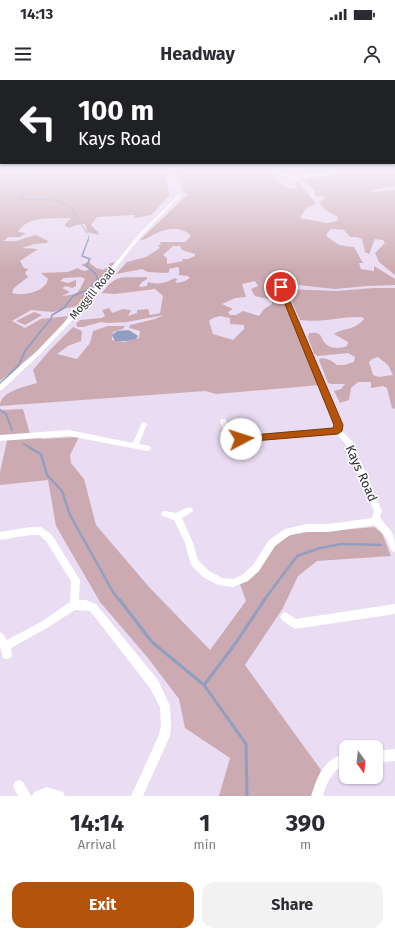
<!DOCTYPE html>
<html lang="en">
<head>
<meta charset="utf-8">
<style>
  body { margin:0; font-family:"Fira Sans",sans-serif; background:#f2f2f3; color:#2b2b33; height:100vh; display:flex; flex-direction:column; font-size:15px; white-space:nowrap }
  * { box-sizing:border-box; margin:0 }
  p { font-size:13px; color:#7c7c81 }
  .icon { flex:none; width:22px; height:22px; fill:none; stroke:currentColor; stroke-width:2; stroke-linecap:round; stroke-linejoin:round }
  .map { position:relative; height:716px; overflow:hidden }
  .drawer { display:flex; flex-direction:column; background:#fff; flex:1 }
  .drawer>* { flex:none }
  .banner { position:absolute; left:0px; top:0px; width:395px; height:84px; box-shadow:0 1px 3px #0004; background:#202124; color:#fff; overflow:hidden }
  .needle { width:26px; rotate:165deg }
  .buttons { position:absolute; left:339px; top:660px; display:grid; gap:8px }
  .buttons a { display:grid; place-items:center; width:44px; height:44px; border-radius:8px; background:#fff; box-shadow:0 1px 3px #0004; font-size:20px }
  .pin { position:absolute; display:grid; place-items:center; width:34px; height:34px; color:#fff; margin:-17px; border:2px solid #fff; border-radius:50%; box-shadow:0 1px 4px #0007 }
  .me { position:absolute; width:44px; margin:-22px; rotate:85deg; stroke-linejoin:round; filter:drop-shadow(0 0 3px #0008) }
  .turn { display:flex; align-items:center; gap:14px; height:84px; padding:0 12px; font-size:18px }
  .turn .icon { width:52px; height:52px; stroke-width:2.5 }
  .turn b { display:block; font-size:28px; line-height:34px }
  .eta { display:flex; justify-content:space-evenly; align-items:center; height:68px; text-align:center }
  .eta b { font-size:24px; font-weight:700; line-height:28px }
  .primary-button { display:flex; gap:8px; margin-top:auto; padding:8px 12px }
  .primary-button a { flex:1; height:46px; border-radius:12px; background:#b45309; color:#fff; font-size:16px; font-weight:700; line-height:46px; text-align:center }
  .primary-button a+a { background:#f2f2f3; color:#2b2b33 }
  .status { display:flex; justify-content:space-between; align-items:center; height:28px; padding:0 20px; background:#fff; direction:ltr }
  .status svg { height:11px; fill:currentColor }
  header { display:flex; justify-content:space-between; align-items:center; height:52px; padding:0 12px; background:#fff; font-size:18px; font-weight:700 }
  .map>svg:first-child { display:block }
</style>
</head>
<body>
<div class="status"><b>14:13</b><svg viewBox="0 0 49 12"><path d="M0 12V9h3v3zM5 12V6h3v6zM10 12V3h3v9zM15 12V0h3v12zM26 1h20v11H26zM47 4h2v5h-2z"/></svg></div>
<header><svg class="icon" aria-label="menu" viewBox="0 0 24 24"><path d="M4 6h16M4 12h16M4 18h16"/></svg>Headway<svg class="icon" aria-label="person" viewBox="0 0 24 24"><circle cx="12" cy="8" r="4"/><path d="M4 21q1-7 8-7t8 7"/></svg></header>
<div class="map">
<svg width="395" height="716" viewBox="0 0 395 716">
  <rect width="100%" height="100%" fill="#eadcf2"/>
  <path fill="#cbaab1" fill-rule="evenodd" d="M0,91H166L169,116L151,135L135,138L134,135L97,137L91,145L98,152L99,155L87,152L85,144L76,145L69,148L65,146L66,143L71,138C54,139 27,135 18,152L26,153L20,157H8L4,161H16L36,155L48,161L47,163L34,164L22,168L38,169L20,181L24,188L28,189L25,193L28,197L14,208L12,213C21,216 39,213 45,205C47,204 47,201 48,199L41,193L68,192L78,188C82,191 85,192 90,189L81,185L89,182L96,188L104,190L110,183L115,182L79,226L67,228L53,232L31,230L12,241L25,248L41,239L68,236C55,262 22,282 0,301ZM81,197L85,199C77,214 80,214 62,216L70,212L62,208L66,206L72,208L76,206V200L68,203L60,201L64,198Z
    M177,91H269L274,93C278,101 286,111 297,108L294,103L299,102L316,124L306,128L300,138L327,143L337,141L338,137L325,130L319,122L322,121L325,116L317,117L315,115V111L303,99L352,91H395V106L370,110L374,112L395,110V195L379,182L375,173L385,163L383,160L375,159L369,174L365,172L362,159L357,157H350L344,150L331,149L328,152L326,156L339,165L354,167L363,183H359L361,189L374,191V186L395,199V205L367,206L335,209L279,203L320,305L216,314L205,311L0,326C0,311 25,307 37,303L33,290L49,271L73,247L82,251L81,261L68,266L57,274L77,279L90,263L93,251L108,246H125L123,249L113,252L112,260L124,262L139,258L140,251L129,248L130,245L155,239L164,235L127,242L108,243L101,242L83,247H78L76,244L80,240L102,238L105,236L102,230L109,228L112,233L123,229L131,230L128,236L137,233V230L148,229L150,235L160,233L163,216L155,209L115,214L102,213C118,191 124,199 147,197V199L142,202L139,206L140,207L147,206L148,202C159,205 165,203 175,198L178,200L175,201L177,203L185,201L190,198L188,196L179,195V188L177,187L169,189V192L167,193L148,192L142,189L116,194L127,182L146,177L160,168L158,166L161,164L160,162H185L191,156C181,146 169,148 157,153C151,155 147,160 140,160L188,114L184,113ZM173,166H180L182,170L195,174V176L188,179H182L183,181L167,184V178L163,175ZM255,201L258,206L251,209L255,216L272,220V224L264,229L259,236L243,231L236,235H230L228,232L233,229L222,224L235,218L246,217L242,204ZM220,236L230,238V244L244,245V249L233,260L213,254L209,241L213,238Z
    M374,208H395V329L392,328L387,308L383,306L371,308V302H358L351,308L349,320L340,323L334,311L341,309L345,304H332L328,303L319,280L321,278C328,279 331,280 337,285H344L354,282L355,277L348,273L318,276L314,274L308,257L309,253C312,253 316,252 319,254C321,255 322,259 324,262C329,269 340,269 347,266L348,262L334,254C344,247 353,252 364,239L362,237C341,236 321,243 300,240L286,209L337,211ZM378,277L388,285L393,295L379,297L373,295L369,282L372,279Z
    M34,232L42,235L25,245L16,241Z
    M23,329L30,354L42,359L79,357L70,375L71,383L84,399L96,445L149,507L210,570L246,521L240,504L249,499L274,465L288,456L306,451L322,452L374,447L382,453L391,476L317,481L298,496L283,528L245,585L321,690L312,716H219L230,678L185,648L179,619L148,578L100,522L56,446L48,400L0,405V392L7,361L0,356V330Z"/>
  <path fill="#909fc0" d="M129,250L138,256L136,259L127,261H115L112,255L117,251Z"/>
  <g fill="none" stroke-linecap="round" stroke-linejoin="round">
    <path stroke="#909fc0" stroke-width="1" d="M17,91L21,98L14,102L15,104L26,108L20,119C44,122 65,112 78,139
      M80,142L87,153
      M88,161L89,156"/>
    <path stroke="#909fc0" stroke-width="1.5" d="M40,252L51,239L52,235L64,228L73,216L87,210L98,199L95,193L86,186L90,179L82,176L88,160"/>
    <path stroke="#909fc0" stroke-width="2" d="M0,304L19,285L25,271L41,251
      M0,330L6,334L12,350
      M24,364L32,369"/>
    <path stroke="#909fc0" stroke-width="2.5" d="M30,368L41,374L47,395L62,411L70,435L113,512L119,520
      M264,520L297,476L320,468L341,464L381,465"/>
    <path stroke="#909fc0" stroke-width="3" d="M119,519L152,562L204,605L246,664L247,716
      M204,605L235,564L265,519"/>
    <path fill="#fff" fill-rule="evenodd" d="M271,91H276L295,98L339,91H347L295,100Z
      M179,114L182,115L142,155L84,228L40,274L2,310H0V304L36,272L80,226L140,153Z
      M279,206L283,207L341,345V350L352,361L382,431L380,437L381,439C393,453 395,453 395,472L392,471L386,458L375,445L328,452H307L290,455L275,466L259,491L248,501L233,507L218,505L203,497L191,485L185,463L174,440L162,436L161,434L162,432L165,431L176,433C181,431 186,426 192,428L193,430L192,432L182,438L193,463L198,480L209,491L222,498L233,499L242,495L253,485L269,460L285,449L307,444H328L372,438L374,431L345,363L336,354L241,362C229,359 223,352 220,341L221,339H225L232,351L241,356L334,349L335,345L279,207Z
      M142,342H144L147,344L139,364L150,366L151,368L150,370L147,371L69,356L0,361V355L69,350L133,363Z
      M30,447H41L52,455L80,500L79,520H86L96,524L158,600L170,626L171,646L170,656L143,716H131L159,655L161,646L160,627L150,608L90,531L75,530L47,548L11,568L12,574L11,578L7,579L3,578L0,567V552L3,554L7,560L41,542L70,522L71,501L46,461L39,455H30L0,460V452Z
      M395,524V534L295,549L282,540L280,537L282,534L285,532L296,539Z
      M395,669V681L376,683V671Z
      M346,673V685C332,689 327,703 323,716H311C318,695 323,680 346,673Z
      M19,700L23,702L31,716H18L13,706L15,702Z
      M47,707L63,712L65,716H32L34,712Z"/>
  </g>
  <linearGradient id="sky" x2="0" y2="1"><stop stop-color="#85acd8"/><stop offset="0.48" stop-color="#f6eff9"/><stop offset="1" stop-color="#f6eff9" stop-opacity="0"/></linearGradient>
  <rect width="395" height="191" fill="url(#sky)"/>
  <path fill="#b45309" stroke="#753606" d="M279,206L284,207L343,345L342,351L338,354L241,362L236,359L241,356L333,348L334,345L278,207Z"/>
  <g text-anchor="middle" stroke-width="3" stroke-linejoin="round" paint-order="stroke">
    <g font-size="11" fill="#342f37" stroke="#fff">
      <text transform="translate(92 213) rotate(-50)" y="4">Moggill Road</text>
    </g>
    <g font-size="13" fill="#342f37" stroke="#fff">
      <text transform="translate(362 393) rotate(66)" y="5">Kays Road</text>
    </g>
  </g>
</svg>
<div class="buttons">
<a><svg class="needle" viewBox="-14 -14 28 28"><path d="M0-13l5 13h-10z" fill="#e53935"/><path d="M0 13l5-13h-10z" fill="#7c7c81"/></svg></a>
</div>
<div class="pin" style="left:281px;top:207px;background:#d93025"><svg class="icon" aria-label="arrive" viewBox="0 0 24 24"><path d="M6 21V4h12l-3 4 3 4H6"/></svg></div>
<svg class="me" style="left:241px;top:359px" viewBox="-20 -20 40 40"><circle r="19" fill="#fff"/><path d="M0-13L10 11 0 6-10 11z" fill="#b45309"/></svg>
<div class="banner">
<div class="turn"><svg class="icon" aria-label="left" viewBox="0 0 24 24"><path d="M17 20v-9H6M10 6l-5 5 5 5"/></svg><div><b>100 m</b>Kays Road</div></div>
</div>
</div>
<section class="drawer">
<div class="eta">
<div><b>14:14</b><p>Arrival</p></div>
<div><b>1</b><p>min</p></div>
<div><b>390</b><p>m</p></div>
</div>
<div class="primary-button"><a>Exit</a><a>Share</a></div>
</section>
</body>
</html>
